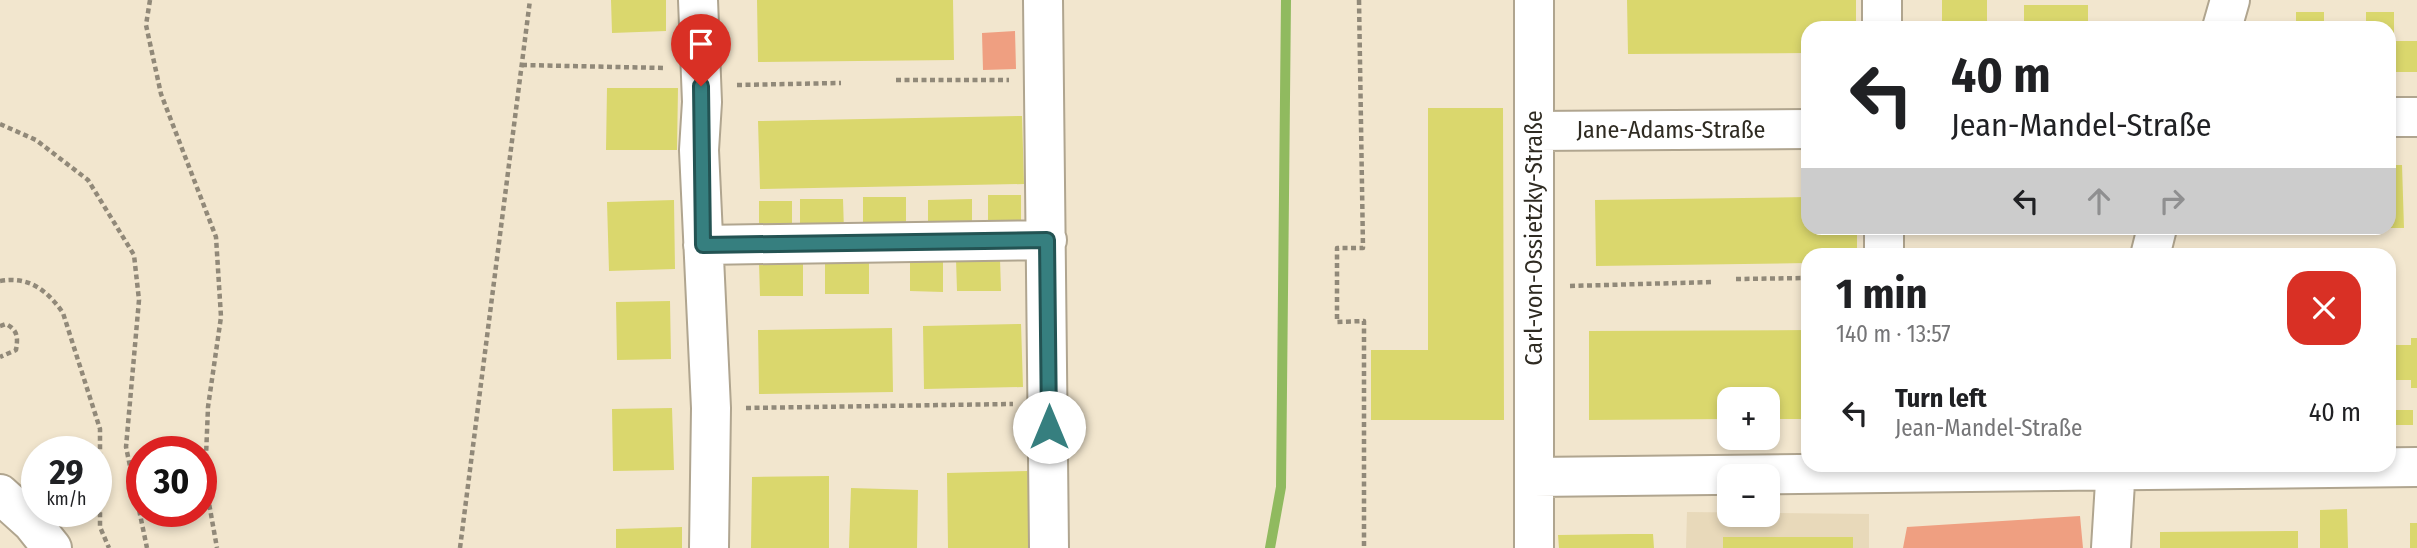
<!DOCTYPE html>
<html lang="en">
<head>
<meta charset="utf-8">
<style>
  body { margin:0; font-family:"Fira Sans Condensed",sans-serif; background:#f2f2f2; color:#202124; height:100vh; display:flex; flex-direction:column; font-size:26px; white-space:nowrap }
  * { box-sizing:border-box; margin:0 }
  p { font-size:23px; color:#757577 }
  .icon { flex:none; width:38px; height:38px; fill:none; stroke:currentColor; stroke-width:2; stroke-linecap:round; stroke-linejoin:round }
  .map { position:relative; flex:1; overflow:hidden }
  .side { position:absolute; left:1801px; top:248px; width:595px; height:224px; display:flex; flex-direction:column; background:#fff; border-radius:21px; box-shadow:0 4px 10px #0003 }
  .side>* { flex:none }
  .banner { position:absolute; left:1801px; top:21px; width:595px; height:214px; border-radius:21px; box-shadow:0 4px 10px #0003; background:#fff; color:#202124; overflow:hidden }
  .controls { position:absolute; left:1717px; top:387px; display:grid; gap:14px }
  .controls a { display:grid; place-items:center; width:63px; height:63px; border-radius:14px; background:#fff; box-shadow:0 4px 10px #0003; font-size:35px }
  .speed { position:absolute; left:21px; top:436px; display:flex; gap:14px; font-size:35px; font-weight:700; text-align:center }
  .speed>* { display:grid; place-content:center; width:91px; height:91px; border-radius:50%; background:#fff; box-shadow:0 4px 10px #0003; line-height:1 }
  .speed small { font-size:18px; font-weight:400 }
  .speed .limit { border:10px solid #d22; background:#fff; color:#111 }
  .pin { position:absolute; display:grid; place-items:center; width:60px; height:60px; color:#fff; margin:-72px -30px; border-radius:50% 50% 50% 0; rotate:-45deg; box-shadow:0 0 7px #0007 }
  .pin .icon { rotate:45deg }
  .me { position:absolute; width:77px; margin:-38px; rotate:0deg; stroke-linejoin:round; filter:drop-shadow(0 0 5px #0008) }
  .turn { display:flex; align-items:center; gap:24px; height:147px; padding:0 35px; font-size:32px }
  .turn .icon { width:91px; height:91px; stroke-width:2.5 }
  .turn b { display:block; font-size:49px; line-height:60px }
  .lanes { display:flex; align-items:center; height:66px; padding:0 35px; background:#0003; justify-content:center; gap:35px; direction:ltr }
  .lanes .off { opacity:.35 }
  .round { display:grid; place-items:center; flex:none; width:74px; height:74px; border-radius:21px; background:#f2f2f2 }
  .overview { display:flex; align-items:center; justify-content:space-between; height:119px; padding:0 35px }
  h1 { font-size:42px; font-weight:700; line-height:52px }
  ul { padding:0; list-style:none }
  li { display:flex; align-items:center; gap:21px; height:91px; padding:0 35px }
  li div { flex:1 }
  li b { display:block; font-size:26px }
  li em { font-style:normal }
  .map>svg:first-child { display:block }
</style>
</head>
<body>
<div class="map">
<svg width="2417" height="548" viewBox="0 0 2417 548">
  <rect width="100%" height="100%" fill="#f2e6ce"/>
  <path fill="#e8d9ba" d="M1687,512L1869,514V548H1686Z"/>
  <path fill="#ef9f81" d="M1015,31L1016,69L983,70L982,33Z
    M2080,516L2083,548H1903L1907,527Z"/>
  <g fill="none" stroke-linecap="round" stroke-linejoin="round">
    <path stroke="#90ba5f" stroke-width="10" d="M1270,548L1281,487L1286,0"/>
  </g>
  <path fill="#dad76d" d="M611,0H666V31L612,33Z
    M757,0H953L954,60L758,62Z
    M1627,0H1856V28H1808V53L1628,54Z
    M1942,0H1987V28H1942Z
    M2024,5H2088V28H2024Z
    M2296,12H2324V28H2296Z
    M2366,12H2394V41H2417V72H2394V83H2389V28H2366Z
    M607,88H678L677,150H606Z
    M1428,108H1503L1504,420H1371V350H1428Z
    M1022,116L1024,184L760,189L758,121Z
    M2389,165H2402L2404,228H2389Z
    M988,195H1021V226L988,225Z
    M863,197H906V230H863Z
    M1808,197V228H1857V256H1808V263L1596,266L1595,200Z
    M800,199H843L844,231H800Z
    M972,199V232H928V200Z
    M674,200L675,269L609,271L607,202Z
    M759,201H792V232L759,231Z
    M956,259H1000L1001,291H957Z
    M869,261V294H825V262Z
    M910,261H943V292L910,291Z
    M759,263H803V296H760Z
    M670,301L671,359L617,360L616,302Z
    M1021,324L1023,387L924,389L923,326Z
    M892,328L893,392L759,394L758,330Z
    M1808,330V419H1768V399H1729V419L1589,420V331Z
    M2411,338H2417V388H2411V380H2391V345H2411Z
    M672,408L674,470L613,471L612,409Z
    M2389,410H2413V425H2389Z
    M1028,471V548H948L947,473Z
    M829,476V548H751L752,477Z
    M851,488L918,490L917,548H849Z
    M2347,509L2348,548H2320V510Z
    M2410,523H2417V548H2410Z
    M682,527V548H616V529Z
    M2298,531V548H2160V532Z
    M1629,534H1653L1654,548H1559L1558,535Z
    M1723,537H1853V548H1723Z"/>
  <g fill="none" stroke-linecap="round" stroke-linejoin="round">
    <g stroke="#b0a58f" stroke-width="42">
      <path id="minor" d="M698,0L702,102L699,150L711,408L709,548
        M1043,0L1049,548
        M1534,0V548
        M1882,0V28
        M2222,28L2230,0
        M2389,117H2417
        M1534,131L1808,129
        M1884,228V256
        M703,245L1047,240
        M2150,256L2157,228
        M1534,477L2417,467
        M0,494L32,523L52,548
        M2111,548L2116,466"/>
    </g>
    <path stroke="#918979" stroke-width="4.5" stroke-dasharray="5 3.5" stroke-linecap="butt" d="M150,0L146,25L161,94L216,237L221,317L208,407L205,481L217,548
      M1359,0L1363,248H1337V322L1364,321V548
      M522,65L665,68
      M896,80H1009
      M737,85L841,83
      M0,124L36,140L88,180L134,255L139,300L126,447L147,548
      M1736,279L1808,278
      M0,281C29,276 47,290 63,313L100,429V527L109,548
      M1570,286L1713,282
      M0,326L6,324C18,330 18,338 16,350L0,357
      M746,408L1013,404
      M460,548L530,0"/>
    <use href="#minor" stroke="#fff" stroke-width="38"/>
  </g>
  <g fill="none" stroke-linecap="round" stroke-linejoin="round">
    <g stroke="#235353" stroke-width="18">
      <path id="route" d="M701,86L703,245L1047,240L1049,427"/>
    </g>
    <use href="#route" stroke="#367f7f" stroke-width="12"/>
  </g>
  <g text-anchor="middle" stroke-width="5" stroke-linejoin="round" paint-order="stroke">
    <g font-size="24" fill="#2f2b22" stroke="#fff">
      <text x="1671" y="138">Jane-Adams-Straße</text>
      <text transform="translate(1534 238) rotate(-90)" y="8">Carl-von-Ossietzky-Straße</text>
    </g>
  </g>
</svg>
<div class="controls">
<a>+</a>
<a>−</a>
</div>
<div class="speed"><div>29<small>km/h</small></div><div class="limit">30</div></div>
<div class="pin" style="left:701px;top:86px;background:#d93025"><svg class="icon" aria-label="arrive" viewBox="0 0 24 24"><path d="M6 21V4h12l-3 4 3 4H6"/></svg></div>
<svg class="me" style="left:1049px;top:427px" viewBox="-20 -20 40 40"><circle r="19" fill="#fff"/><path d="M0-13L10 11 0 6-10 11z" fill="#367f7f"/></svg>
<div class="banner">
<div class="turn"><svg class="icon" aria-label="left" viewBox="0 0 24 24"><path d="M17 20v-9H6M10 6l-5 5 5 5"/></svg><div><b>40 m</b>Jean-Mandel-Straße</div></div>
<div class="lanes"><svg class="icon" aria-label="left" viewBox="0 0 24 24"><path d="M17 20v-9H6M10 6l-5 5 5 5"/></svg><svg class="icon off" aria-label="ahead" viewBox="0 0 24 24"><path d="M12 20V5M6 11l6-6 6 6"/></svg><svg class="icon off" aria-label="right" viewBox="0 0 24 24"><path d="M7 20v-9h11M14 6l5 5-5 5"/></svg></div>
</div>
<section class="side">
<div class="overview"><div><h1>1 min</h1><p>140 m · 13:57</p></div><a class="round" style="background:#d93025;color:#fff"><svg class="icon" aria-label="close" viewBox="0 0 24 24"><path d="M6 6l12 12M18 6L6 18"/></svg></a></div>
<ul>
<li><svg class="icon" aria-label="left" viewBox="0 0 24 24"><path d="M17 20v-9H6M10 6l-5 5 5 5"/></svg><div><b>Turn left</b><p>Jean-Mandel-Straße</p></div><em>40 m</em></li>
</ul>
</section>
</div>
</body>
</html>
